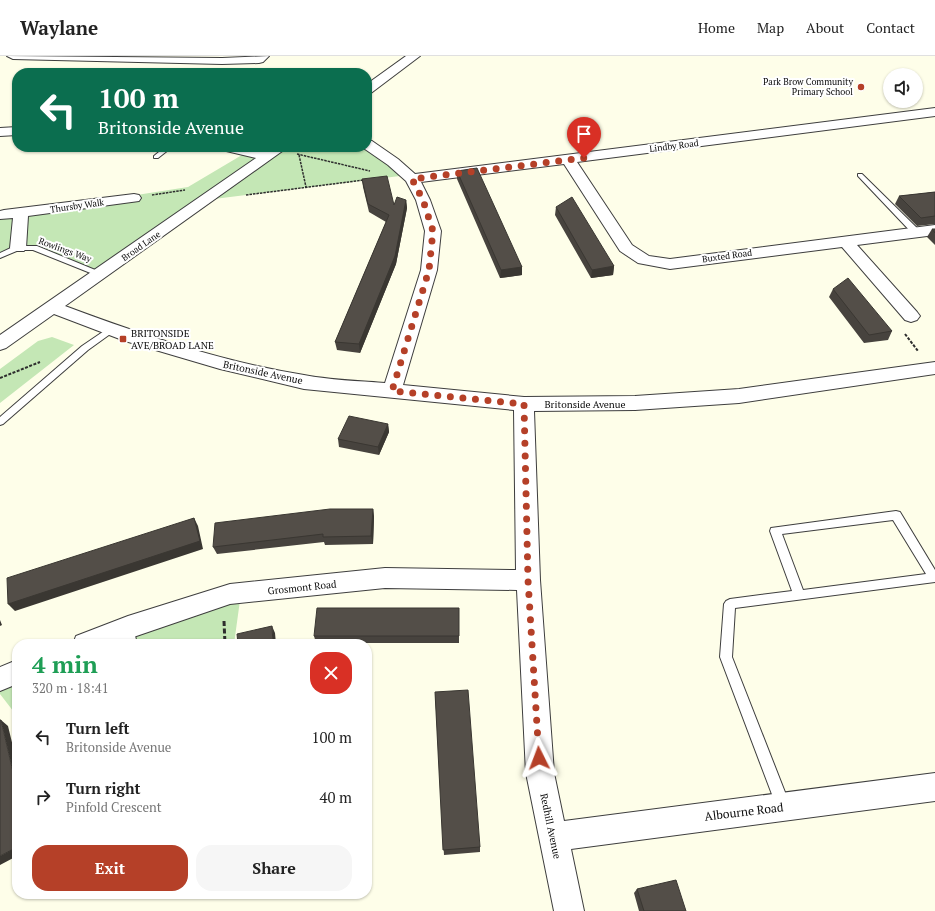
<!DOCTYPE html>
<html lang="en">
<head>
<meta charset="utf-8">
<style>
  body { margin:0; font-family:"PT Serif",serif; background:#f6f6f6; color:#222; height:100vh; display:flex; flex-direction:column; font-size:15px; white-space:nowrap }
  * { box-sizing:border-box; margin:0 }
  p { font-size:13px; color:#767676 }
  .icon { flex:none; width:22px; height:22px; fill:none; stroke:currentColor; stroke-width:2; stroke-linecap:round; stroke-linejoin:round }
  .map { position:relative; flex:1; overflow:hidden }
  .drawer { position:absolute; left:12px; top:583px; width:360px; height:260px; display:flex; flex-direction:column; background:#fff; border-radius:16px; box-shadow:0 1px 3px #0004 }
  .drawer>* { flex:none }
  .hud { position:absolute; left:12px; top:12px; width:360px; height:84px; border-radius:16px; box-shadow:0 1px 3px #0004; background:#0b6e4f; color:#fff; overflow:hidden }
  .controls { position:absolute; left:883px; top:12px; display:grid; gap:8px }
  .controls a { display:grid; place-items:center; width:40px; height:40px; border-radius:50%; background:#fff; box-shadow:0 1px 3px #0004; font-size:20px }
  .pin { position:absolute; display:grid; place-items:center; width:34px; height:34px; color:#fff; margin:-41px -17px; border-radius:50% 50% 50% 0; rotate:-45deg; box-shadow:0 0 4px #0007 }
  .pin .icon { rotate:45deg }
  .me { position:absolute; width:44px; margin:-22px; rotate:357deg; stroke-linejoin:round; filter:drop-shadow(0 0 3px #0008) }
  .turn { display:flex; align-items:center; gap:14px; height:84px; padding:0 20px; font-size:18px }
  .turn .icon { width:52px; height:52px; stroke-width:2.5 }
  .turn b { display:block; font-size:28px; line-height:34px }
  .round { display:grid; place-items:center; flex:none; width:42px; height:42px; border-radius:16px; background:#f6f6f6 }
  .head { display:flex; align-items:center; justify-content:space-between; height:68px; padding:0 20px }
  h1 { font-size:24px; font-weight:800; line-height:30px; color:#1e9e55 }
  .cta { display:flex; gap:8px; margin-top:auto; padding:8px 20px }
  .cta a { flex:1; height:46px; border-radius:16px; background:#b54028; color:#fff; font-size:16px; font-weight:800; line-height:46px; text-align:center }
  .cta a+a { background:#f6f6f6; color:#222 }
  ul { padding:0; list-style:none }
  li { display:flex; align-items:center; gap:12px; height:60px; padding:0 20px }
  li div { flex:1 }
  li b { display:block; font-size:15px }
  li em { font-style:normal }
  header { display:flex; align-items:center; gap:24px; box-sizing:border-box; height:56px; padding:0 20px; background:#fff; border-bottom:1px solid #e0e0e0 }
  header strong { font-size:19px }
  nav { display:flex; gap:22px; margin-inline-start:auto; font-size:14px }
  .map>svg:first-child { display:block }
</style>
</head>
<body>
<header>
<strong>Waylane</strong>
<nav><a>Home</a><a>Map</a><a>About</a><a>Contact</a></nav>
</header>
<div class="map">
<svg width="935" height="855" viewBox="0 0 935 855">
  <rect width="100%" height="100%" fill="#fefee9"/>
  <path fill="#c4e7b5" d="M282,91H367L408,119L206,144L101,218L38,194L18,192L0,203V155L21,157L188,131L247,96L267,101Z
    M52,281L74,289L0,347V313L38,285Z
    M241,537L234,588H85Z
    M17,616V660L0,638V623Z"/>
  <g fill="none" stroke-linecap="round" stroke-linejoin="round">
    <g stroke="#3e3e3e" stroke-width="2">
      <path id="lane" d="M165,91H172L158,102H154V100Z
        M858,118H862L919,174V178H913L858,120Z
        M15,190H37L105,218L104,220H98L33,194H19L0,202V197Z
        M110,271L113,272V276L88,294L3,368L0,369V361L82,290Z
        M896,455L900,456L935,514V526L735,552L732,601L790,749L788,754L783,756L778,754L776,749L720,601L724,548L726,545L730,543L792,535L770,475L771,472ZM893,464L926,518L803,534L782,478Z
        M128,566L132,567L137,588H125L122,571L124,567Z"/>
    </g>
    <g stroke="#3e3e3e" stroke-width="2">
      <path id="street" d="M7,0L222,2L269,0L263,6L259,7L222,8L13,3Z
        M406,0H420L371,37L367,38V28Z
        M935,52V60L577,106L632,189L649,200L670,203L935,169V179L857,189L917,256L920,260L917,264L911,266L905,264L842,191L670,213L638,207L620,195L564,108L421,126L430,144L441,175L437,214L403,329L524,341L635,340L739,333L935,306V318L739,347L635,354L534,355L540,524L554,717L564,765L935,717V745L571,793L584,855H554L526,717L517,534L385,532L230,548L113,588H73L76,580L128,560L230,528L385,512L516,514L514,354L304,333L220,313L125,285L54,258L6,292L0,294V279L256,102L222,94L220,91H243L264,96L272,91H288L65,250C143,279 222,306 304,319C330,324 358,325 385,327L421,214L425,175L416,144L406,125L388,109L362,91H367V84L372,85L398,103L415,118Z
        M17,71V79L0,80V72Z
        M134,138L139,139L141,142L139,145L28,160L26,192L24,195H12L10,192L13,162L0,163V155L4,154Z
        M17,604V628L0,635V611Z"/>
    </g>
    <path stroke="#2d2d2d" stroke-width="1.5" stroke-dasharray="2.5 1" stroke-linecap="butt" d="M297,98L370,115
      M299,99L306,131
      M152,139L185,134
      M246,139L364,124"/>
    <path stroke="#2d2d2d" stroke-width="2" stroke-dasharray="3 1.5" stroke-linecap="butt" d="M905,278L918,295
      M0,322L40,306"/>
    <path stroke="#2d2d2d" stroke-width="3" stroke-dasharray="5 2.5" stroke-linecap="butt" d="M224,565L225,588"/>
    <use href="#lane" fill="#fff" fill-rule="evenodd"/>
    <use href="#street" fill="#fff" fill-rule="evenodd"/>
  </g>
  <path fill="#47433e" d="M457,115L522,211V219L500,222L457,123Z
    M362,123L394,149L406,144L407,152L396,208L360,297L337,294L335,286L386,166L369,156L363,131Z
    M935,136V168L917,170L895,148L899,140Z
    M556,151L614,210L613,219L591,222L555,159Z
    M932,173H935V189L927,181Z
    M833,233L892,275L888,284L864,287L829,241Z
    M388,368L389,376L379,399L339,391L338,383Z
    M373,453L374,461L373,488L325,489L324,486L217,498L213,491Z
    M459,552V587H316L314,580Z
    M435,636L480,791V796L444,799Z
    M637,833L686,855H639L634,837Z"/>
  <path fill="#3a3732" d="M406,144L407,152L396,208L360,297L359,288Z
    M614,210L613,219L591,222L592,214Z
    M522,211V219L500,222L501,214Z
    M388,368L389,376L379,399L378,391Z
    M373,453L374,461L373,488L371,480Z
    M194,462L198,470L203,493L15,555L8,548Z
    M0,564L2,569L0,570Z
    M272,570L275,577L276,588H273Z
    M1,664L8,670L17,707V733Z
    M17,791V800L0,809V800Z"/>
  <path fill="#534e48" stroke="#3a3732" d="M477,112L522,211L501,214L457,115Z
    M387,120L394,149L397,141L406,144L395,200L359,288L335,286L389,159L368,148L362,123Z
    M935,136V160L921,162L899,140Z
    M572,141L614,210L592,214L556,151Z
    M932,173H935V177Z
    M848,222L892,275L869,279L833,233Z
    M349,360L388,368L378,391L338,383Z
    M330,453H373L371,480L323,481V478L213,491L215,467Z
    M194,462L200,485L8,548L7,522Z
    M317,552H459V580H314Z
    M272,570L273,588H238L237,578Z
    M468,634L480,791L443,794L435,636Z
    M0,664H1L17,733V791L0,800Z
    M676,824L686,855H644L637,833Z"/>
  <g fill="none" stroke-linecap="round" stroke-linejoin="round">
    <path stroke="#b54028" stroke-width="7" stroke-dasharray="0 12.6" d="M539,702L528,524L524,348L392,335L429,214L433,175L423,144L412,123L584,102"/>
  </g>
  <g fill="#b54028" stroke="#fff" stroke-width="1.5">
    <circle cx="861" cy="31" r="4"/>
    <rect x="119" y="279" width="8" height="8" rx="2"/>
  </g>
  <g text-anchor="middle" stroke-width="4" stroke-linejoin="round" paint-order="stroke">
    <g font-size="9" fill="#0b0b0b" stroke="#fff" text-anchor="end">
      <text x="853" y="29">Park Brow Community<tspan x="853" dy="10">Primary School</tspan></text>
    </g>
    <g font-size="9" fill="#0b0b0b" stroke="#fff">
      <text transform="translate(674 90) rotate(-7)" y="3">Lindby Road</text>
      <text transform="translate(77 150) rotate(-8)" y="3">Thursby Walk</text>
      <text transform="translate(141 190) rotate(-35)" y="3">Broad Lane</text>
      <text transform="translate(65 194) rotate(20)" y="3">Rowlings Way</text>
      <text transform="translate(727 200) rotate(-8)" y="3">Buxted Road</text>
    </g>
    <g font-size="10" fill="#0b0b0b" stroke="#fff" text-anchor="start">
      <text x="131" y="281">BRITONSIDE<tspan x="131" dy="12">AVE/BROAD LANE</tspan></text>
    </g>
    <g font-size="10" fill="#0b0b0b" stroke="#fff">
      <text transform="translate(263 316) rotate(12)" y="4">Britonside Avenue</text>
      <text x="585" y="352">Britonside Avenue</text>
      <text transform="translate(302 531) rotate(-6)" y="4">Grosmont Road</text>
      <text transform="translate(551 770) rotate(78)" y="4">Redhill Avenue</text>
    </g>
    <g font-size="12" fill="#0b0b0b" stroke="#fff">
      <text transform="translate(744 756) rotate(-7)" y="4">Albourne Road</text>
    </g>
  </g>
</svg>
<div class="controls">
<a><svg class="icon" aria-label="sound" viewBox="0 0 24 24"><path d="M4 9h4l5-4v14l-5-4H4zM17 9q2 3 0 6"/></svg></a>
</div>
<div class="pin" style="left:584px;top:102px;background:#d93025"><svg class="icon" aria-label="arrive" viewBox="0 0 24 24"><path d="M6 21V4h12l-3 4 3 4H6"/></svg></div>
<svg class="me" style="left:539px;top:702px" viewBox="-20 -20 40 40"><path d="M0-17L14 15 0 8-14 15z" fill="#b54028" stroke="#fff" stroke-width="4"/></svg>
<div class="hud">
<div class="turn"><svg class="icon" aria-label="left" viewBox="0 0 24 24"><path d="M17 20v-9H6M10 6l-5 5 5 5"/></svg><div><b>100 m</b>Britonside Avenue</div></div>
</div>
<section class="drawer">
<div class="head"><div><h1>4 min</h1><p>320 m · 18:41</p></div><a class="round" style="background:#d93025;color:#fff"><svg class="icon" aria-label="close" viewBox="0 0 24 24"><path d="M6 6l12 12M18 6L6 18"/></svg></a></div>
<ul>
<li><svg class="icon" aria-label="left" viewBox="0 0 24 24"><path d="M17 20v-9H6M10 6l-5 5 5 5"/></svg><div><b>Turn left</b><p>Britonside Avenue</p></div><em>100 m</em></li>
<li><svg class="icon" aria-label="right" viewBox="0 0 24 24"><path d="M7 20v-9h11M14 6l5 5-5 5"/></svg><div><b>Turn right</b><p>Pinfold Crescent</p></div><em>40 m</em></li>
</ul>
<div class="cta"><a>Exit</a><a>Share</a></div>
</section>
</div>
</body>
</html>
